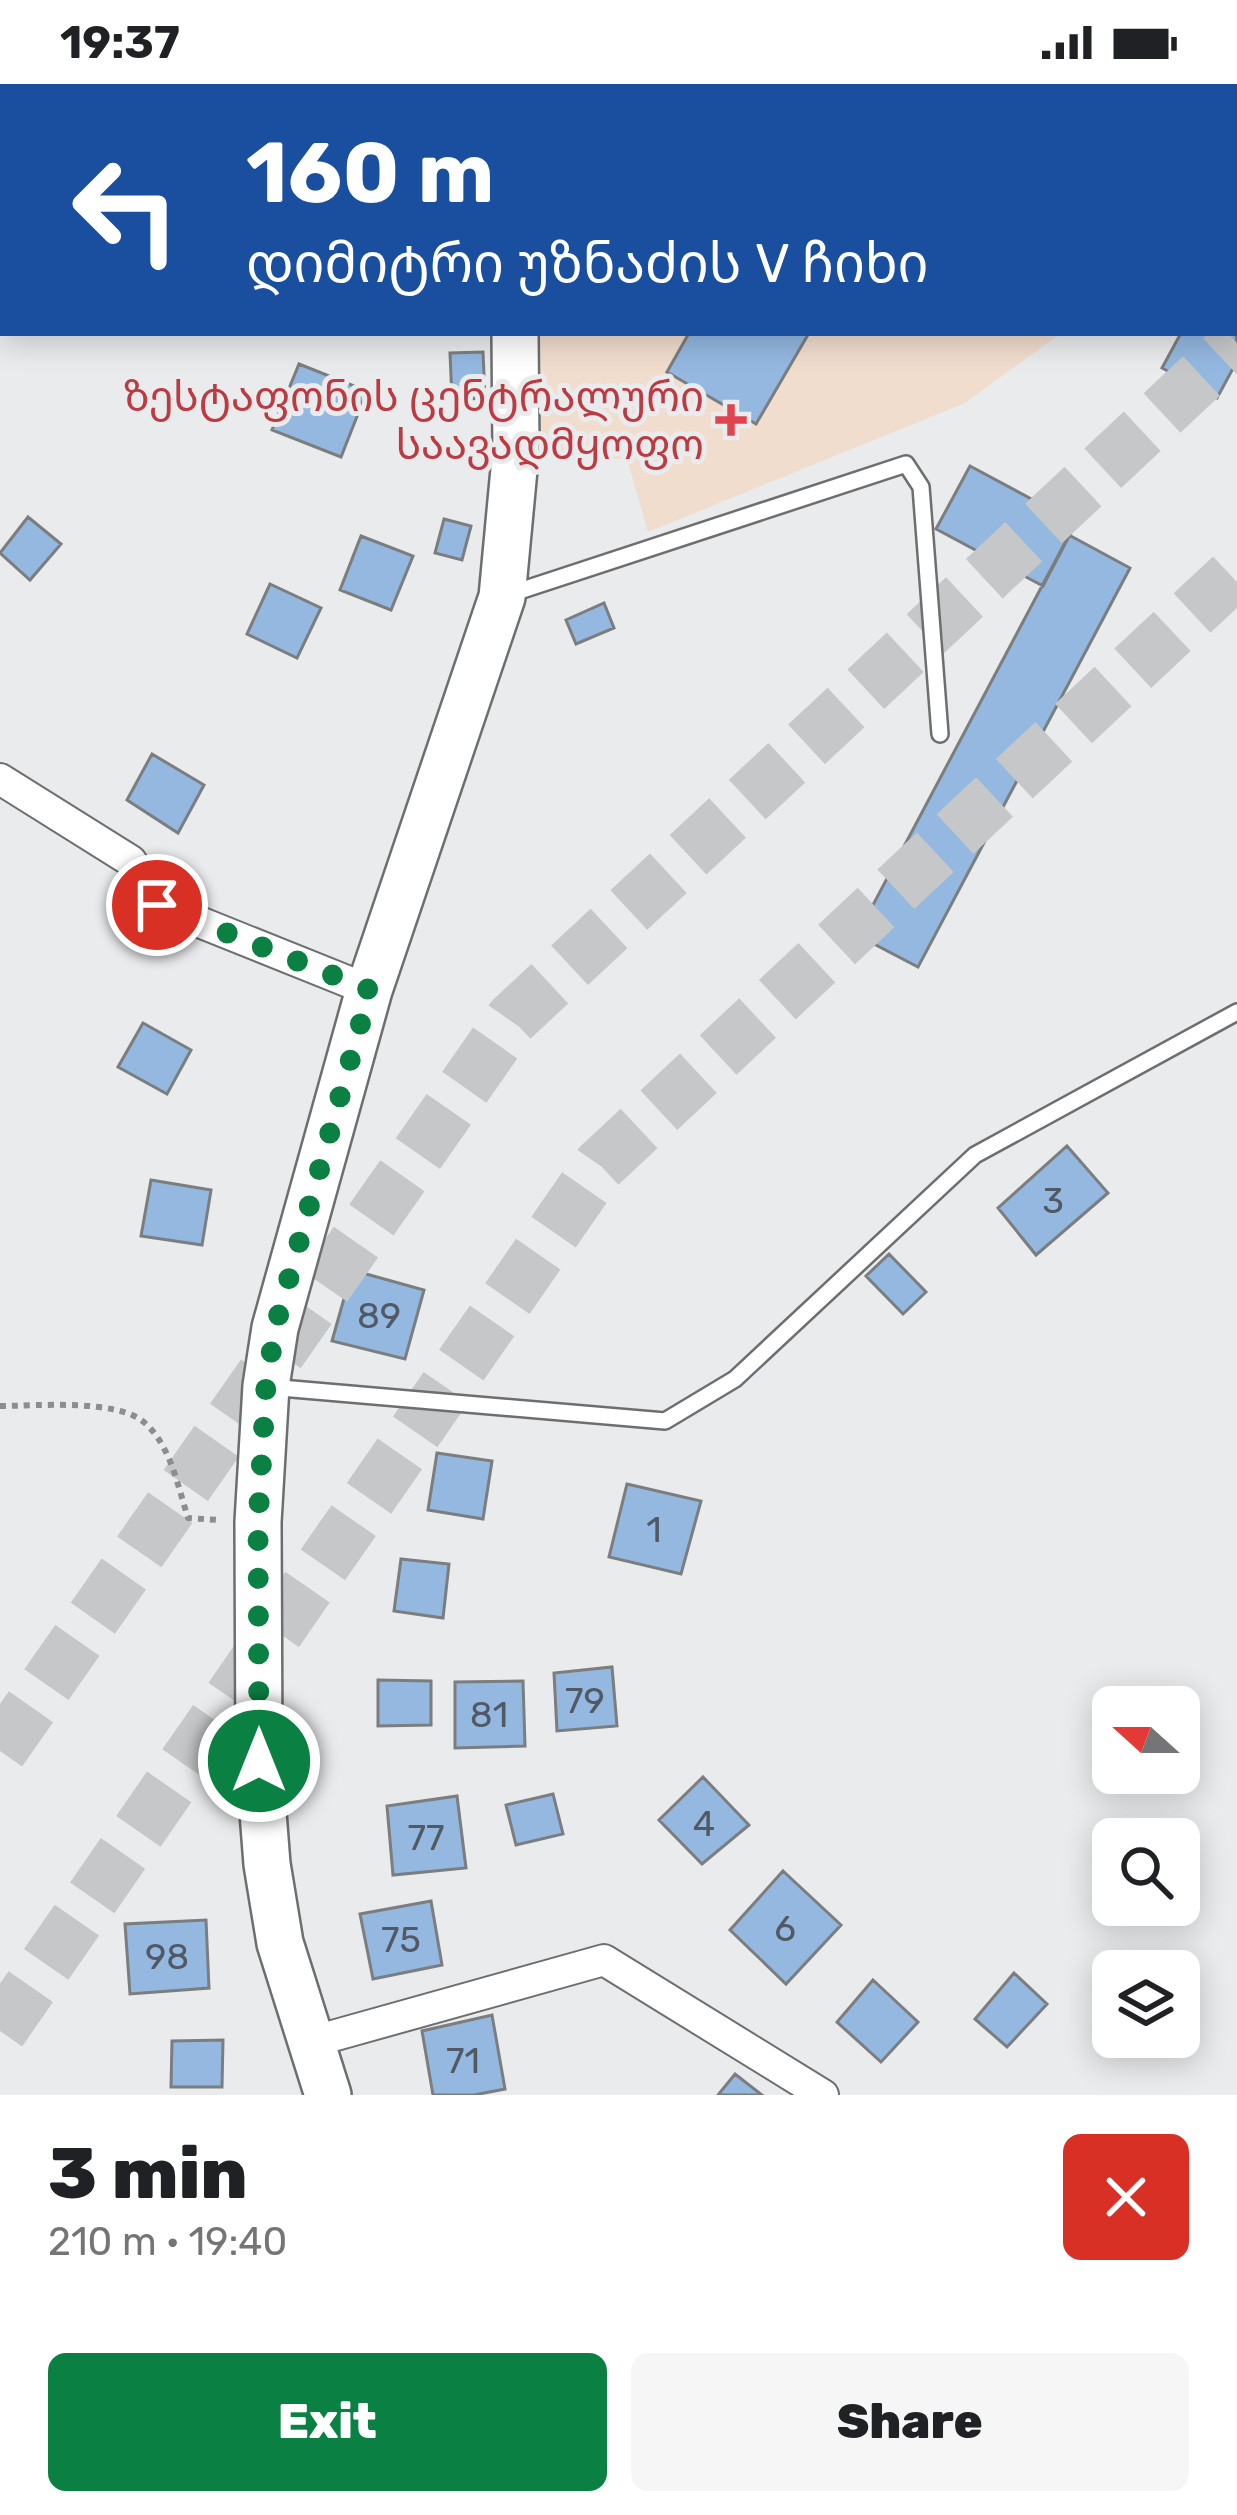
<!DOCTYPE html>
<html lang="en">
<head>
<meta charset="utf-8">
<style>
  body { margin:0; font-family:Rubik,"Noto Sans Georgian",sans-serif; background:#f6f6f6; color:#202124; height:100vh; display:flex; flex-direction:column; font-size:45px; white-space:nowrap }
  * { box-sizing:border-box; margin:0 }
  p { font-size:39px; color:#757577 }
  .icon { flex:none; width:66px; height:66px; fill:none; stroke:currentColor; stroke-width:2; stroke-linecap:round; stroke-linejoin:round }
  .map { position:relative; height:2011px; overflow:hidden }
  .drawer { display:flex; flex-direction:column; background:#fff; flex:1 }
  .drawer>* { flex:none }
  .guide { position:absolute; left:0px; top:0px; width:1239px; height:252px; box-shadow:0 6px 30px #0003; background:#1a4fa0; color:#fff; overflow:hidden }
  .needle { width:78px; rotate:291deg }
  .controls { position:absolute; left:1092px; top:1602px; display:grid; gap:24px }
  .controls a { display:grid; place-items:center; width:108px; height:108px; border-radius:18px; background:#fff; box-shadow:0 6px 30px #0003; font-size:60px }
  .pin { position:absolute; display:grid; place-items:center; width:102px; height:102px; color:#fff; margin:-51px; border:6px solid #fff; border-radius:50%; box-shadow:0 3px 12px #0007 }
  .me { position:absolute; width:132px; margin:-66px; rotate:0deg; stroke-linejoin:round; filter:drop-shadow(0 0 9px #0008) }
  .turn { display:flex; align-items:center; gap:42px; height:252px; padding:0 48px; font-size:54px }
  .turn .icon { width:156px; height:156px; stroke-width:2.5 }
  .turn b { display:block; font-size:84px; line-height:102px }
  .round { display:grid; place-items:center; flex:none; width:126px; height:126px; border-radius:18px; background:#f6f6f6 }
  .headline { display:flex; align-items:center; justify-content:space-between; height:204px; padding:0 48px }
  h1 { font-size:72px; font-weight:800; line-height:90px }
  .action { display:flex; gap:24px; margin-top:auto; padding:24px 48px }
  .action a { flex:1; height:138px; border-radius:18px; background:#0b8043; color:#fff; font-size:48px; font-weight:800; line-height:138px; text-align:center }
  .action a+a { background:#f6f6f6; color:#202124 }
  .status { display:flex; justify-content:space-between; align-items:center; height:84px; padding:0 60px; background:#fff; direction:ltr }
  .status svg { height:33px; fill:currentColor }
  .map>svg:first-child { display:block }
</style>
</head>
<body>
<div class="status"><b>19:37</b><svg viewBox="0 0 49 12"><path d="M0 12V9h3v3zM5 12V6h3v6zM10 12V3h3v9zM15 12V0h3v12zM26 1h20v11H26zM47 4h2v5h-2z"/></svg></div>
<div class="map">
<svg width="1237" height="2011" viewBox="0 0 1237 2011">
  <rect width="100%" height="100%" fill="#e9ebed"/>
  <path fill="#f1ddce" d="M540,249H1061L965,319L648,448L627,375H561L540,354Z"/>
  <path fill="#94b8e0" stroke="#7b7d7f" stroke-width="3" d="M1236,236L1237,277L1217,314L1162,284L1181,249H1236Z
    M689,249H809L756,340L667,288Z
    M483,268L485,314L452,316L450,269Z
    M299,280L367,307L341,373L272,346Z
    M970,382L1076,439L1043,502L936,445Z
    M28,433L61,460L30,496L0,469Z
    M444,435L471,442L462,476L435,469Z
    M1069,451L1130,484L918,883L857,851Z
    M361,452L413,472L391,526L340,506Z
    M270,500L321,524L297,574L247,550Z
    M604,519L614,544L576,560L566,536Z
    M152,670L204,701L178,749L127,716Z
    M143,939L191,966L167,1010L118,983Z
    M1067,1062L1108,1109L1036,1171L998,1124Z
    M151,1096L211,1106L202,1161L141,1152Z
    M889,1170L926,1208L903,1230L866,1192Z
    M352,1186L424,1206L405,1275L332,1257Z
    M437,1369L492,1377L483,1435L428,1426Z
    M627,1400L701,1417L681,1490L609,1473Z
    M401,1475L449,1480L443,1534L394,1527Z
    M612,1583L617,1642L557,1647L554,1589Z
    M378,1596L431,1597V1641L378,1642Z
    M523,1597L525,1662L455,1664V1598Z
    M703,1693L749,1741L702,1780L659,1736Z
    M553,1710L563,1750L516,1761L506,1721Z
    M457,1712L466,1784L393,1791L387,1722Z
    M783,1787L841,1841L786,1900L730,1846Z
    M431,1817L442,1881L373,1895L360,1830Z
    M206,1836L209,1904L130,1910L125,1840Z
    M1014,1889L1047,1920L1007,1963L975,1935Z
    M873,1896L918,1938L881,1978L837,1938Z
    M492,1931L505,2005L474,2011H433L422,1947Z
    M223,1956L222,2003H171L172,1957Z
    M735,1990L762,2011H718Z"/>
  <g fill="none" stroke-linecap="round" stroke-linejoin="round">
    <path stroke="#c6c7c9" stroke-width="54" stroke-dasharray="54 27" stroke-linecap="butt" d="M0,1667L512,935L1237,259
      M0,1947L600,1081L1237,487"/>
    <g stroke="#6c6e70" stroke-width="20">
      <path id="lane" d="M249,0L250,3
        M699,3L706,0
        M510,510L906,380L921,403L940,650
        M269,1303L665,1337L735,1295L975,1071L1237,928"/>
    </g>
    <g stroke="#6c6e70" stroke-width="34">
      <path id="street" d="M0,695L131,777L157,821L369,906
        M311,1958L604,1876L823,2011"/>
    </g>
    <g stroke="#6c6e70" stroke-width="50">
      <path id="primary" d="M506,0L507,3
        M328,2011L280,1859L267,1780L259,1677L258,1438L266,1302L275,1244L369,906L502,513L516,364L515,249"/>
    </g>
    <path stroke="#8c8d8e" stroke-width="6" stroke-dasharray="6 6" stroke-linecap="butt" d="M0,1322C36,1322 120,1314 146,1340C171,1363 178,1403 188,1434L219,1436"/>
    <use href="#lane" stroke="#fff" stroke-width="15"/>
    <use href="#street" stroke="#fff" stroke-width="30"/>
    <use href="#primary" stroke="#fff" stroke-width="45"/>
  </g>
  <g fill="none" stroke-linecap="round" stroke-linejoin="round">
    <path stroke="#0b8043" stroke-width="21" stroke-dasharray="0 37.8" d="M157,821L370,906L275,1244L266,1302L258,1438L259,1677"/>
  </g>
  <path fill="#e0444e" stroke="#e9ebed" stroke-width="4.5" d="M725 318h12v12h12v12h-12v12h-12v-12h-12v-12h12z"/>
  <g text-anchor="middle" stroke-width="10" stroke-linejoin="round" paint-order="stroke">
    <g font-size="36" fill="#505964">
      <text x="1053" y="1129">3</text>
      <text x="379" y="1244">89</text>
      <text x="654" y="1458">1</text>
      <text x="585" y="1629">79</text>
      <text x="489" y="1643">81</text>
      <text x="704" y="1752">4</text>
      <text x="426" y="1766">77</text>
      <text x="785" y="1857">6</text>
      <text x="401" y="1868">75</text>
      <text x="167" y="1885">98</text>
      <text x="463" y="1989">71</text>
    </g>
    <g font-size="42" fill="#be3a42" stroke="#e9ebed" text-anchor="end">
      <text x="704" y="327">ზესტაფონის ცენტრალური<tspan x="704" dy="48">საავადმყოფო</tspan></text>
    </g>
  </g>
</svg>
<div class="controls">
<a><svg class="needle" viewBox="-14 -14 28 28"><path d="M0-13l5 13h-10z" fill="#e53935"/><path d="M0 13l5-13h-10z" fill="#757577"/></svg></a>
<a><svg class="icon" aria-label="search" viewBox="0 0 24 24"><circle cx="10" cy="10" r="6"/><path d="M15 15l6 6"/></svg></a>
<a><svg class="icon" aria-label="layers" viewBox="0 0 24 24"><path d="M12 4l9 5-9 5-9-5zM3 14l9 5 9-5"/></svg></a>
</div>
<div class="pin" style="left:157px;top:821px;background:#d93025"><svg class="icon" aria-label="arrive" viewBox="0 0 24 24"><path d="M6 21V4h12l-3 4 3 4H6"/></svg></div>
<svg class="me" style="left:259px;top:1677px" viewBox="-20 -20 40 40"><circle r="17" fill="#0b8043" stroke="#fff" stroke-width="3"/><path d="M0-11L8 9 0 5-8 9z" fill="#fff"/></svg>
<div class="guide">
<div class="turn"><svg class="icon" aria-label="left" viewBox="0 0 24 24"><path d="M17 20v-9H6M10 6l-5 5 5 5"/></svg><div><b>160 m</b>დიმიტრი უზნაძის V ჩიხი</div></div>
</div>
</div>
<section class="drawer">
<div class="headline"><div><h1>3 min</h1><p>210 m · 19:40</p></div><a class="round" style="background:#d93025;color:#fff"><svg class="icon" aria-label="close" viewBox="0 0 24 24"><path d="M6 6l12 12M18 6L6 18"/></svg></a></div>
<div class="action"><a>Exit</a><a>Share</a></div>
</section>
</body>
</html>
